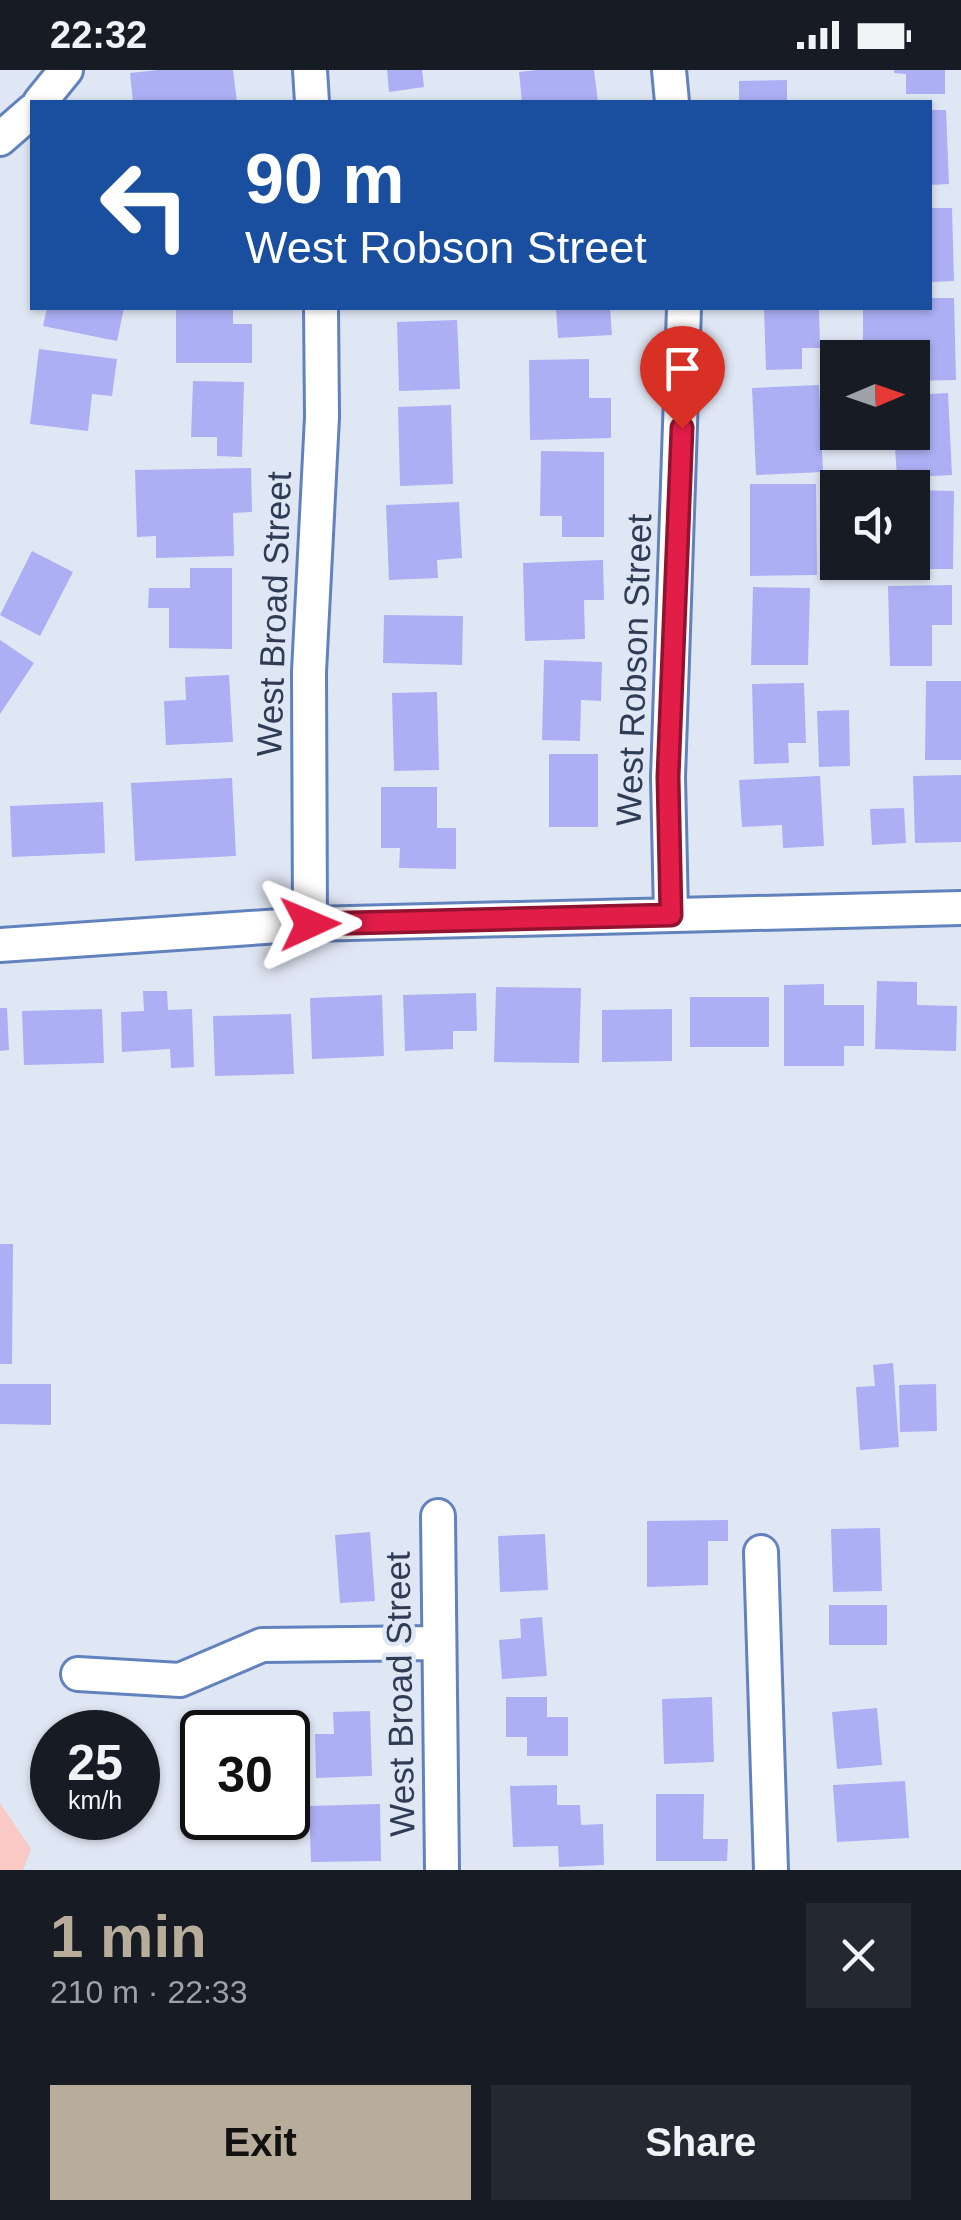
<!DOCTYPE html>
<html lang="en">
<head>
<meta charset="utf-8">
<style>
  body { margin:0; font-family:Arial,sans-serif; background:#242831; color:#f1f3f6; height:100vh; display:flex; flex-direction:column; font-size:38px; white-space:nowrap }
  * { box-sizing:border-box; margin:0 }
  p { font-size:32px; color:#9ea1a6 }
  .icon { flex:none; width:55px; height:55px; fill:none; stroke:currentColor; stroke-width:2; stroke-linecap:round; stroke-linejoin:round }
  .map { position:relative; height:1800px; overflow:hidden }
  .sheet { display:flex; flex-direction:column; background:#171b24; flex:1 }
  .sheet>* { flex:none }
  .top-card { position:absolute; left:30px; top:30px; width:902px; height:210px; border-radius:0px; box-shadow:0 2px 8px #0004; background:#1a4fa0; color:#fff; overflow:hidden }
  .needle { width:65px; rotate:88deg }
  .controls { position:absolute; left:820px; top:270px; display:grid; gap:20px }
  .controls a { display:grid; place-items:center; width:110px; height:110px; border-radius:0px; background:#171b24; box-shadow:0 2px 8px #0004; font-size:50px }
  .speed { position:absolute; left:30px; top:1640px; display:flex; gap:20px; font-size:50px; font-weight:700; text-align:center }
  .speed>* { display:grid; place-content:center; width:130px; height:130px; border-radius:50%; background:#171b24; box-shadow:0 2px 8px #0004; line-height:1 }
  .speed small { font-size:25px; font-weight:400 }
  .speed .limit { border:5px solid #111; border-radius:15px; background:#fff; color:#111 }
  .pin { position:absolute; display:grid; place-items:center; width:85px; height:85px; color:#fff; margin:-102px -42px; border-radius:50% 50% 50% 0; rotate:-45deg; box-shadow:0 0 10px #0007 }
  .pin .icon { rotate:45deg }
  .me { position:absolute; width:110px; margin:-55px; rotate:89deg; stroke-linejoin:round; filter:drop-shadow(0 0 8px #0008) }
  .turn { display:flex; align-items:center; gap:35px; height:210px; padding:0 50px; font-size:45px }
  .turn .icon { width:130px; height:130px; stroke-width:2.5 }
  .turn b { display:block; font-size:70px; line-height:85px }
  .round { display:grid; place-items:center; flex:none; width:105px; height:105px; border-radius:0px; background:#242831 }
  .summary { display:flex; align-items:center; justify-content:space-between; height:170px; padding:0 50px }
  h1 { font-size:60px; font-weight:800; line-height:75px; color:#b7ad9a }
  .cta { display:flex; gap:20px; margin-top:auto; padding:20px 50px }
  .cta a { flex:1; height:115px; border-radius:0px; background:#b7ad9a; color:#111; font-size:40px; font-weight:800; line-height:115px; text-align:center }
  .cta a+a { background:#242831; color:#f1f3f6 }
  .status { display:flex; justify-content:space-between; align-items:center; height:70px; padding:0 50px; background:#171b24; direction:ltr }
  .status svg { height:28px; fill:currentColor }
  .map>svg:first-child { display:block }
</style>
</head>
<body>
<div class="status"><b>22:32</b><svg viewBox="0 0 49 12"><path d="M0 12V9h3v3zM5 12V6h3v6zM10 12V3h3v9zM15 12V0h3v12zM26 1h20v11H26zM47 4h2v5h-2z"/></svg></div>
<div class="map">
<svg width="961" height="1800" viewBox="0 0 961 1800">
  <rect width="100%" height="100%" fill="#e0e7f4"/>
  <path fill="#fac8c5" d="M0,1733L31,1779L23,1800H0Z"/>
  <path fill="#acaff4" d="M158,0H233L237,32H133L130,3Z
    M387,0H422L424,17L389,22Z
    M537,0H594L598,32H522L519,2Z
    M894,0H945V24H906V4L894,3Z
    M787,10V32H739V11Z
    M930,40H946L949,114L930,115Z
    M930,138H952L954,211L930,212Z
    M930,228H954L956,310L912,311V288H863V238H930Z
    M47,238H124L117,271L43,256Z
    M176,238H233V254H252V293H176Z
    M556,238H610L612,265L558,268Z
    M764,238H819L820,278H802V299L766,300Z
    M457,250L460,319L399,321L397,252Z
    M39,279L117,289L112,326L92,324L88,361L30,354Z
    M589,289V328H611V368L530,370L529,290Z
    M193,311L244,312L242,387L217,386V367H191Z
    M819,315L823,402L756,405L752,318Z
    M948,323L952,405L897,408L894,362H912V325Z
    M451,335L453,414L400,416L398,337Z
    M541,381L604,382V467H562V446H540Z
    M251,398L252,442L233,443L234,486L156,488V466L137,467L135,400Z
    M750,414H816L817,505L750,506Z
    M912,420L954,421L953,499H904V492H912Z
    M459,432L462,488L437,490L438,508L389,510L386,435Z
    M32,481L73,502L40,566L0,545Z
    M603,490L604,530H584L585,569L525,571L523,493Z
    M190,498H232V579L169,578V538H148L149,518H190Z
    M952,515V555H932V596H890L888,516Z
    M753,517L810,518L808,595H751Z
    M384,545L463,546L462,595L383,593Z
    M0,570L34,593L0,644Z
    M544,590L602,592L601,631L581,630L580,671L542,670Z
    M229,605L233,672L166,675L164,631L186,630L185,607Z
    M926,611H961V690H925Z
    M804,613L806,673H788L789,693L754,694L752,614Z
    M437,622L439,700L394,701L392,623Z
    M849,640L850,696L819,697L817,641Z
    M549,684H598V757H549Z
    M961,705V772L915,773L913,706Z
    M820,706L824,776L783,778L782,755L742,757L739,710Z
    M232,708L236,786L135,791L131,713Z
    M381,717H437V758H456V799L399,798L400,778H381Z
    M103,732L105,783L12,787L10,736Z
    M904,738L906,773L872,775L870,739Z
    M877,911L917,912V935L957,936L956,981L875,979Z
    M824,914V935H864V976H844V996H784V915Z
    M496,917L581,918L579,993L494,992Z
    M143,921H167L168,940L192,939L194,997L171,998L170,979L122,982L121,942L144,941Z
    M476,923L477,961H453V979L405,981L403,925Z
    M382,925L384,986L312,989L310,928Z
    M690,927H769V977H690Z
    M0,938H7L9,980L0,981Z
    M102,939L104,993L24,995L22,941Z
    M672,939V991L602,992V940Z
    M291,944L294,1004L215,1006L213,946Z
    M0,1174H13L12,1294H0Z
    M893,1293L899,1377L860,1380L856,1317L875,1316L873,1295Z
    M0,1314H51V1355L0,1354Z
    M936,1314L937,1361L900,1362L899,1315Z
    M728,1450V1471H708V1515L647,1517V1451Z
    M880,1458L882,1521L833,1522L831,1459Z
    M370,1462L375,1531L340,1533L335,1465Z
    M545,1464L548,1520L500,1522L498,1466Z
    M829,1535H887V1575H829Z
    M542,1547L547,1606L502,1609L499,1570L521,1568L520,1549Z
    M506,1627H547V1647H568V1686H527V1667H506Z
    M712,1627L714,1692L664,1694L662,1629Z
    M877,1638L882,1695L837,1699L832,1642Z
    M370,1641L372,1706L316,1708L315,1664H334L333,1642Z
    M905,1711L909,1768L837,1772L833,1715Z
    M557,1715V1735H580L581,1755L603,1754L604,1795L559,1797L558,1776L513,1777L510,1716Z
    M656,1724H704L703,1769H728L727,1791H656Z
    M380,1734L381,1791L311,1792L309,1736Z"/>
  <g fill="none" stroke-linecap="round" stroke-linejoin="round">
    <g stroke="#6182bd" stroke-width="38">
      <path id="street" d="M310,0L312,32
        M669,0L672,32
        M40,32L66,0
        M0,69L32,41
        M671,845L668,707L684,238
        M310,854L309,602L322,347L321,238
        M0,875L310,854L961,838
        M438,1446L442,1800
        M761,1482L771,1800
        M78,1604L180,1610L262,1575L439,1573"/>
    </g>
    <use href="#street" stroke="#fff" stroke-width="32"/>
  </g>
  <g fill="none" stroke-linecap="round" stroke-linejoin="round">
    <g stroke="#92132f" stroke-width="25">
      <path id="route" d="M310,854L671,845L668,707L682,358"/>
    </g>
    <use href="#route" stroke="#e11d48" stroke-width="18"/>
  </g>
  <g text-anchor="middle" stroke-width="9" stroke-linejoin="round" paint-order="stroke">
    <g font-size="35" fill="#2e3c56" stroke="#e0e7f4">
      <text transform="translate(274 544) rotate(-88)" y="12">West Broad Street</text>
      <text transform="translate(634 600) rotate(-88)" y="12">West Robson Street</text>
      <text transform="translate(400 1624) rotate(-91)" y="12">West Broad Street</text>
    </g>
  </g>
</svg>
<div class="controls">
<a><svg class="needle" viewBox="-14 -14 28 28"><path d="M0-13l5 13h-10z" fill="#e53935"/><path d="M0 13l5-13h-10z" fill="#9ea1a6"/></svg></a>
<a><svg class="icon" aria-label="sound" viewBox="0 0 24 24"><path d="M4 9h4l5-4v14l-5-4H4zM17 9q2 3 0 6"/></svg></a>
</div>
<div class="speed"><div>25<small>km/h</small></div><div class="limit">30</div></div>
<div class="pin" style="left:682px;top:358px;background:#d93025"><svg class="icon" aria-label="arrive" viewBox="0 0 24 24"><path d="M6 21V4h12l-3 4 3 4H6"/></svg></div>
<svg class="me" style="left:310px;top:854px" viewBox="-20 -20 40 40"><path d="M0-17L14 15 0 8-14 15z" fill="#e11d48" stroke="#fff" stroke-width="4"/></svg>
<div class="top-card">
<div class="turn"><svg class="icon" aria-label="left" viewBox="0 0 24 24"><path d="M17 20v-9H6M10 6l-5 5 5 5"/></svg><div><b>90 m</b>West Robson Street</div></div>
</div>
</div>
<section class="sheet">
<div class="summary"><div><h1>1 min</h1><p>210 m · 22:33</p></div><a class="round"><svg class="icon" aria-label="close" viewBox="0 0 24 24"><path d="M6 6l12 12M18 6L6 18"/></svg></a></div>
<div class="cta"><a>Exit</a><a>Share</a></div>
</section>
</body>
</html>
